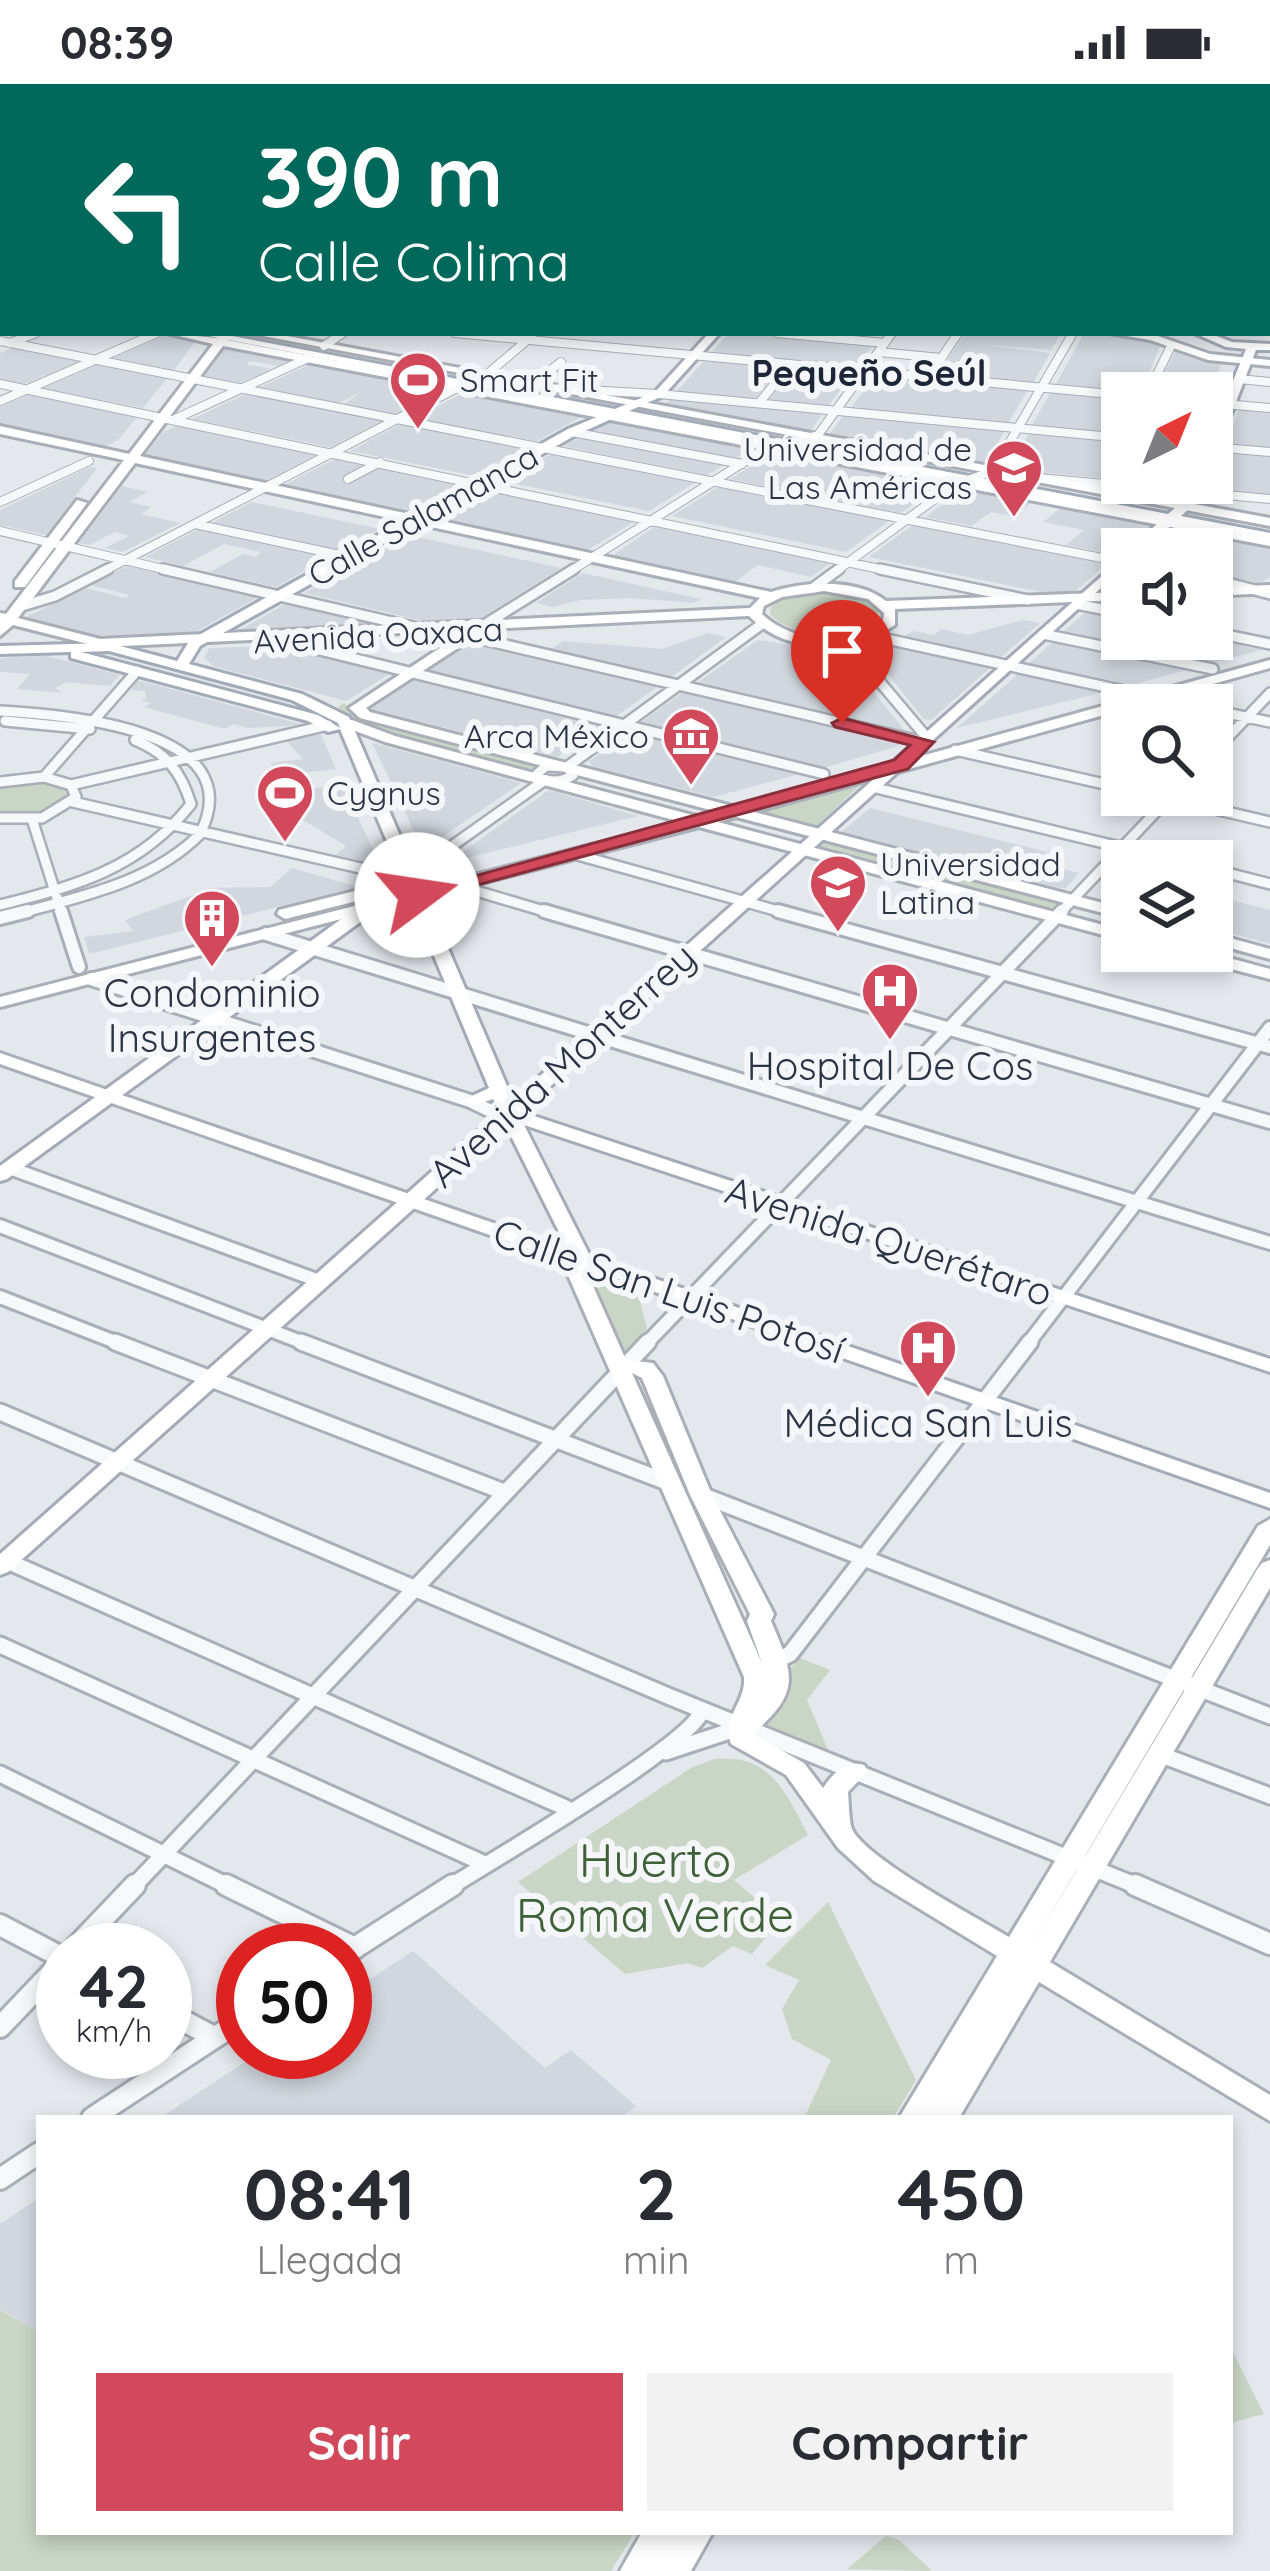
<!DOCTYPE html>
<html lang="es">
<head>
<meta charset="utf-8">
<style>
  body { margin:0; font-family:Quicksand,sans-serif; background:#f2f2f3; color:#2b2b33; height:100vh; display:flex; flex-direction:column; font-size:45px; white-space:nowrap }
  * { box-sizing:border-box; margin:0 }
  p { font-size:39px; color:#7c7c81 }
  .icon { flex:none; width:66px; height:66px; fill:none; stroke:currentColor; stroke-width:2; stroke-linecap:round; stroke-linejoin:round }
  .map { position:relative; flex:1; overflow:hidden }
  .drawer { position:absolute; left:36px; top:2031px; width:1197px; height:420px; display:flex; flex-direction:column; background:#fff; border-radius:0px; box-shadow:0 6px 18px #0003 }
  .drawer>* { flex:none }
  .hud { position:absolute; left:0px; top:0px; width:1272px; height:252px; box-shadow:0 6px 18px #0003; background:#00695c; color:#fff; overflow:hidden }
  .needle { width:78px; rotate:43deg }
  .controls { position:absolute; left:1101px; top:288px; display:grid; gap:24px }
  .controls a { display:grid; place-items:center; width:132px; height:132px; border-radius:0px; background:#fff; box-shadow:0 6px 18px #0003; font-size:60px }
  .speed { position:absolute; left:36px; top:1839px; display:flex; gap:24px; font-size:60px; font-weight:700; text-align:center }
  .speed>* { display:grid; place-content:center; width:156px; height:156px; border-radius:50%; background:#fff; box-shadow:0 6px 18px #0003; line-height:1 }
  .speed small { font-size:30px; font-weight:400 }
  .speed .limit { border:18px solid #d22; background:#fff; color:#111 }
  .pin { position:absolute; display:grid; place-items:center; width:102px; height:102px; color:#fff; margin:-123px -51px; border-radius:50% 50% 50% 0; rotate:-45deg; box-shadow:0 0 12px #0007 }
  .pin .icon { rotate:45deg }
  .me { position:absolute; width:132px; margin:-66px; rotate:76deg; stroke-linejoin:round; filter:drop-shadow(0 0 9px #0008) }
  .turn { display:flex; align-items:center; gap:42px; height:252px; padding:0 60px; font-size:54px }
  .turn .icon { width:156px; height:156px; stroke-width:2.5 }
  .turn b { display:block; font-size:84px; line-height:102px }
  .eta { display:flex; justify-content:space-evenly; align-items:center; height:204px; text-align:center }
  .eta b { font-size:72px; font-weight:700; line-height:84px }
  .cta { display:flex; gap:24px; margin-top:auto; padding:24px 60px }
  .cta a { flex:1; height:138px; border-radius:0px; background:#d1495b; color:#fff; font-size:48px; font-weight:700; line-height:138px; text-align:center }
  .cta a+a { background:#f2f2f3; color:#2b2b33 }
  .status { display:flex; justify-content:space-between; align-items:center; height:84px; padding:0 60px; background:#fff; direction:ltr }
  .status svg { height:33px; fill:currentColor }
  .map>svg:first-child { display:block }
</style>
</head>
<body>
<div class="status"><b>08:39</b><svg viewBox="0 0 49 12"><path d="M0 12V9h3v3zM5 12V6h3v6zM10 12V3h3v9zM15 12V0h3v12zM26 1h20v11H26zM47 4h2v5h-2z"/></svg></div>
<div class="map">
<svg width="1270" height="2487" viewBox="0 0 1270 2487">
  <rect width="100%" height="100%" fill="#e4e7ec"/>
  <path fill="#d2d6de" d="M729,249H752L874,260L857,282L711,269Z
    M965,249H1061L1051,266L976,260L1050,269L1033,299L938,290Z
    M1084,249L1146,255L1160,262L1141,309L1055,302Z
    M164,252L195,258L174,286L112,274Z
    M225,263L240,266L291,276L278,282L250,277L246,280L271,285L241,299L203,292Z
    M13,264L25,266L80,277L24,300L0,295V269Z
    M1175,268L1222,278L1209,309H1154Z
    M705,276L781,283L755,315L677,307Z
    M98,280L107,282L167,294L143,324L43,304Z
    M311,280L348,286L443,305L395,330L344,320L361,308L339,319L260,303Z
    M795,284L853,289L828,322L769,316Z
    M875,291L1028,306L1008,339L851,324Z
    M1051,308L1122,314V350L1032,341Z
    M463,309L475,311L583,332L537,357L415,334Z
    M246,310L333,327L382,337L330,363L192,335Z
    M27,311L34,312L137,333L118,356L103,364L0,341V323Z
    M671,314L823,329L810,348L665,321Z
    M1239,325L1270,328V364L1226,360Z
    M844,331L951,342L1005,347L984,380L828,352Z
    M609,336L752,364L733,376L588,348Z
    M401,340L523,364V365L475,392L350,367Z
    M178,341L317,370L263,398L144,372L163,348Z
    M1029,349L1122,358V396L1008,385Z
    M584,351L728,378L707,391L563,362Z
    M1222,367L1270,372V411L1208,405Z
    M774,368L823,377L941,400L901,429L730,395Z
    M551,370L626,385L696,398L649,427L502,397Z
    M337,374L462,400L409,429L282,402Z
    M90,383L97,384L46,451L0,441V426Z
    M122,402L147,408L129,418L151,423L141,430L180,439L123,468L105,464L129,452L115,448L89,461L79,459Z
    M718,403L872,433L889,437L846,468L672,432Z
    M965,404L1025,415L1033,417L1014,432L991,428L971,442L925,433Z
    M488,405L637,436L586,467L436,434Z
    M252,418L380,445L338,469L209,440Z
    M1062,423L1153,440L1117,471L1066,461L1084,446L1043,438Z
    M659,440L834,476L811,493L758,481L735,498L612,472Z
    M913,441L1106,479L1107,480L1074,508L1051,510L869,473Z
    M203,443L331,472L276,503L210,488L243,470L256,473L261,468L224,460L183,482L145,473Z
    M1178,444L1270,462V492L1261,499L1212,490V465H1154Z
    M408,451L561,484L478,536L428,538L304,509Z
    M127,482L165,490L260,512L195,548L97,552L26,533L85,504L126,514L129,511L90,501Z
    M583,489L678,510L701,515L694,519L631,514L581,516L552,523L536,519Z
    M287,519L383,540L242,545Z
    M1086,528L1122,535V555L1212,554L1262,566L1210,579L1062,549Z
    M1023,536L1040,539L1001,573L904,552L913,547L934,551L941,545L968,551Z
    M708,549L726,553L671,593L550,566L563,557L662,565Z
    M758,556L842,569L904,646L697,599Z
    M1054,557L1191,585L1131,601L1029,579Z
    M468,560L498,567L657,603L615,633L424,587Z
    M883,560L943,573L991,583L931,636L924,635L867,564Z
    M277,562L332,575L391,589L346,617L213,582L204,574L209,564Z
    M47,572L59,575L119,591L110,602L65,598L56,604L62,609L17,605L30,590L0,588V574Z
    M1018,590L1099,607L1100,609L957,644Z
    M414,595L488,613L602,641L558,673L368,624Z
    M137,597H141L304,641L248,644L234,640L225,645L144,623L151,619L141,617L146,614L145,607L131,606Z
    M682,609L752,625L904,660L824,684L640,639Z
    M632,648L800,690L713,713L592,682L589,677Z
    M316,650L321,651L336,685L276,692L271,679L303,675L287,657Z
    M372,659L451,680L521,699L423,766Z
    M343,701L345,705L378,777L368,781L334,773L346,762L290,728L282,708Z
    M549,706L638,732L446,779L471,762Z
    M870,724L1055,770L1046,781L1079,789L1066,804H1059L840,749Z
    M292,784L358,803L89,870L84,853L133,847L125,836L212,804L270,803Z
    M1212,811L1270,826V860L1212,844Z
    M413,1867L545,1984L571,1966L636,2022L620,2034H160L260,1968H345V1912Z
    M39,2114V2248L0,2225V2140Z"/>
  <path fill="#c9d6c5" d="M825,507L863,515L877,525L878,532C855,558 793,555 770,530L771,523L787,512Z
    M344,619L359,632L538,681L529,687L378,647L356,639L338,623Z
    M870,692L813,745L752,728Z
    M25,695L64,699L73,711L37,732L0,731V701Z
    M825,757L1058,818L1050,826L817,764Z
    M583,1186L638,1209L647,1245L620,1273Z
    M800,1574L830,1586L807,1616L829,1668L764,1639C779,1620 782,1589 800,1574Z
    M714,1675C771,1670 785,1707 808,1751L734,1796L780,1836L752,1870L733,1862L702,1884L688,1879L625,1890L518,1798L691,1684Z
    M828,1818L916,1996L893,2034L805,2032L831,1976L792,1955L782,1925L799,1896L765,1881Z
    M0,2226L39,2248V2448H635L611,2487H0Z
    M1230,2262L1264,2330L1230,2339Z
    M886,2452L899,2456L932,2487L847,2485Z"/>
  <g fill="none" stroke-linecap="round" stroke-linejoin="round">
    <g stroke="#a9aeb7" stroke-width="9">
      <path id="street-far5" d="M546,0L552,1
        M797,0L820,3
        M1236,0L1242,3
        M1118,2L1147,0
        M642,3L658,0
        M720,3L727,0
        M846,3L865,0
        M941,3L949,0
        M1015,3L1022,0"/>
    </g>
    <g stroke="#a9aeb7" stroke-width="10">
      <path id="street-far4" d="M455,249L1122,311
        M777,249L885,259
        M0,257L1122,478
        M10,259L36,249
        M324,262L343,249
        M879,268L941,274
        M485,292L532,252
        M929,293L958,249
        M1239,295L1270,298
        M0,300L894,488
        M532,301L561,278
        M547,304L659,310L1122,354
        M1148,309L1171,262
        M0,317L157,249
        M759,319L791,280
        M1212,319L1270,324
        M175,335L306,275
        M572,348L742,380
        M1212,363L1270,368
        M1028,393L1270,415
        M348,395L380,378
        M0,418L89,377
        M195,440L349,473
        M0,447L176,488
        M102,488L459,303
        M569,488L765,365L818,351L892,249
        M835,488L954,401L993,387L1073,249"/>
    </g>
    <g stroke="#a9aeb7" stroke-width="14">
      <path id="street-far3" d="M163,485L418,544
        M880,485L1028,516
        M1212,495L1270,510
        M813,504L839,485
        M1076,520L1122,529
        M19,523L55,512L108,485
        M487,539L574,485
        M1212,548L1270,560
        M1043,550L1213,585
        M868,551L1189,621
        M467,552L924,658
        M275,555L824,690
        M853,566L928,655
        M1212,626L1270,638
        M0,627C61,631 254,643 200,750C153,798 80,813 17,830
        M5,637L90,645
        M955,666L1122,704
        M1212,670L1270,609
        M546,682L567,683L573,691C561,699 548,699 536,691Z
        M567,683L762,540
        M44,693L137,587
        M0,698L44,693L71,701L76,713L42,734H0
        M71,701L328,641
        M876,704L1178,777
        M1154,711L1270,738
        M73,718L369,786L403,780
        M32,735L62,830
        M574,770L789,830
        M1212,785L1270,800
        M457,787L435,774L545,696
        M464,798L473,806L554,830
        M0,821C76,802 141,784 191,720C181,688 167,669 135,656
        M1059,830L1172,711"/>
    </g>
    <g stroke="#a9aeb7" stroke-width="18">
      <path id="street-far2" d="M61,827L79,883
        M544,827L1270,1038
        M778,827L1270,963
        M0,834L28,827
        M266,850L1270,1159
        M91,895L470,1017L505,1034
        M10,1084L322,1198
        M0,1142L309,1261
        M0,1213L123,1261
        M645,1261L1062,827
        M1027,1261L1270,944"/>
    </g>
    <g stroke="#a9aeb7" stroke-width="21">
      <path id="street-far1" d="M115,1258L504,1408
        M301,1258L672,1400
        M0,1328L668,1612L1142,1804
        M699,1410L1270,1632
        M7,1477L566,1724
        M0,1561L485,1780
        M769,1580L790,1570L1030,1258
        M666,1668L742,1643
        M1159,1670L1270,1712
        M0,1690L232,1804
        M132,1804L648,1258
        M448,1804C490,1778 694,1659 702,1626"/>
    </g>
    <g stroke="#a9aeb7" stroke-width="26">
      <path id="street" d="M226,1801L355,1864
        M1135,1801L1270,1860
        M0,1841L63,1874
        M73,1866L135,1801
        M345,1870L453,1801
        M165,1927L214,1953
        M0,1943L63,1877
        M92,2034L243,1935
        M0,2095L39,2069"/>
    </g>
    <g stroke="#a9aeb7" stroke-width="6">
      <path id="secondary" d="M1269,23H1270V29H1269Z
        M0,44L3,45V51L0,50Z
        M1269,66H1270V72H1269Z
        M0,160H3V166H0Z
        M0,214L3,215V221L0,220Z
        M1269,216H1270V222H1269Z
        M166,249L217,254L221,249H232L227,256L1270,454V462L223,262L140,372L771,508C804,497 858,494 886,517L1122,508V516L895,525V541C851,570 787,571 749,532L487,545L366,624L370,628L736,723L1270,576V584L1138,621H1122V626L754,728L1122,824V834L736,733L718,738L1122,846V856L699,743L0,923V913L681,738L385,658L342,642V636H352L395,652L700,733L718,728L360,634L349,624L467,546L100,563L13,541L0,552V529L6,530L124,376L0,350V342L129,370L213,260ZM135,379L760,514L750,524L100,555L18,534ZM824,507L868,515L884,529L883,536C847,560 795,561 762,530L764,522L782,513Z
        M248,249H271L1270,434V442Z
        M1109,249L1152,250L1210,270L1270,276V282L1208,276L1150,256Z
        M77,416L87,419L25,503H15V497Z
        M1270,501V509L1212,512V504Z
        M371,803L377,804V812L285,835L277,830L279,826Z
        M1212,849L1270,865V875L1212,859Z
        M1174,867H1203L1270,885V895L1177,871Z
        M0,969L589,1172L592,1176L585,1184L626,1276L653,1279L663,1292L712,1411L774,1530L771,1537C796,1594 799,1609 753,1650L804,1679L823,1704C832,1690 847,1675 864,1681L868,1687L848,1708C849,1719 849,1737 852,1745C866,1775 976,1833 1009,1853L1258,1442L1270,1435V1461L1029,1866L1258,1484L1262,1479L1270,1476V1504L1050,1878L1270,2011V2037L1039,1898L959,2034H929L931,2031L929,2034H899L997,1872L874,1797L838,1764L786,1691L731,1660C721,1633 746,1619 744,1593L564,1182L567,1178L0,980ZM632,1289L642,1294L690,1411L750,1530L747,1537L762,1579Z
        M642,2448H713L691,2487H656L658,2484L656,2487H620Z"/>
    </g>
    <g stroke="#a3abb8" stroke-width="6">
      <path id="primary" d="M828,0H836L838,3H830Z
        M1269,19H1270V25H1269Z
        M1270,195V204H1269V195Z
        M1269,229H1270V235H1269Z
        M194,249H216L615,325L655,308L709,249H720L663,312L629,327L1168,430L1183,417L1192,399H1204L1192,422L1181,432L1270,449V457L1174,439L1145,465H1130L1161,436L618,332L576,351L200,562L189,580L302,610L349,633L513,1016L1122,474V485L522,1028L1270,1275V1288L524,1041L590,1172L1270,1409V1424L575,1180L506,1042L8,1488L0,1491V1470L499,1028L493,1015L470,1023L461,1017L489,1004L407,807L374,828L7,1095L0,1097V1082L362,820L403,796L340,645L328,648L308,637L71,574V568L0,570V562L109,559L177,577L190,556L568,345L604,330ZM109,567L292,616L338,639L340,644L318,631L81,568Z
        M1194,249H1209L1232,258L1270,260V266H1256L1218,364L1212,368V349L1246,265L1226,263Z"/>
    </g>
    <g stroke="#8b94a3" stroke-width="6">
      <path id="highway" d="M1269,32H1270V38H1269Z"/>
    </g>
    <use href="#street-far5" stroke="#f7f8fa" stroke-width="6"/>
    <use href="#street-far4" stroke="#f7f8fa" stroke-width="8"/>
    <use href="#street-far3" stroke="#f7f8fa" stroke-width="9"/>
    <use href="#street-far2" stroke="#f7f8fa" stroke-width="12"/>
    <use href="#street-far1" stroke="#f7f8fa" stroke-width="15"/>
    <use href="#street" stroke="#f7f8fa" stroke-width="20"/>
    <use href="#secondary" fill="#fff" fill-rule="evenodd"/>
    <use href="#primary" fill="#fff" fill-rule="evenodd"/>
    <use href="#highway" fill="#fff" fill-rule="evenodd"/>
    <g stroke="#a9aeb7" stroke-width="12" stroke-linecap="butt">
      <path id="secondary-bridge" d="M1097,0L1102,3"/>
    </g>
    <use href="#secondary-bridge" stroke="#fff" stroke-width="9"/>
  </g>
  <path fill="#d1495b" stroke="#882f3b" stroke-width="3" d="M842,634L934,658L908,685L425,815L417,817L406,811L894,676L910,661L835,643L832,639Z"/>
  <defs>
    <g id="stadium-pin" transform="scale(3)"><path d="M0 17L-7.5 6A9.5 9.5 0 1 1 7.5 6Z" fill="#d1495b" stroke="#f4f6f9"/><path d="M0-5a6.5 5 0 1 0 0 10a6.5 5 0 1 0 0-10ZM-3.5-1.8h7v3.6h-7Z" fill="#fff"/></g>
    <g id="university-pin" transform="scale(3)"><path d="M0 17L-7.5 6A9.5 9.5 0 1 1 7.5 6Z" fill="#d1495b" stroke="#f4f6f9"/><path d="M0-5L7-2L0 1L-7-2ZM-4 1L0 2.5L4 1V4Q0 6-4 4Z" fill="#fff"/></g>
    <g id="museum-pin" transform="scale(3)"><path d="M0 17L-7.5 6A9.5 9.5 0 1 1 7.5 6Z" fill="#d1495b" stroke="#f4f6f9"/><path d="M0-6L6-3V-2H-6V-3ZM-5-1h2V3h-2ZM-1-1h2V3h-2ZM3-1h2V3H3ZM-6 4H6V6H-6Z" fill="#fff"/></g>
    <g id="building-pin" transform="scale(3)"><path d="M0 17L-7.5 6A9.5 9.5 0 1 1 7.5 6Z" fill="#d1495b" stroke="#f4f6f9"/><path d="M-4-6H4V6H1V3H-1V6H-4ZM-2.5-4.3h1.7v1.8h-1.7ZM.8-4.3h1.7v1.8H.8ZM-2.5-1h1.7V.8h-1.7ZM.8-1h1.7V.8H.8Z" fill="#fff"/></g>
    <g id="hospital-pin" transform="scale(3)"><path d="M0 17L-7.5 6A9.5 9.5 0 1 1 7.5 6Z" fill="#d1495b" stroke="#f4f6f9"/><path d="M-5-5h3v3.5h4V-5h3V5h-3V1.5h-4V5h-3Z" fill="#fff"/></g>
  </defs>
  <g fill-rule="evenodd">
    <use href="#stadium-pin" x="418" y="296"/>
    <use href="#university-pin" x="1014" y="384"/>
    <use href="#museum-pin" x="691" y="652"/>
    <use href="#stadium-pin" x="285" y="709"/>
    <use href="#university-pin" x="838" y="799"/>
    <use href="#building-pin" x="212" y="834"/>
    <use href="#hospital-pin" x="890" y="907"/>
    <use href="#hospital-pin" x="928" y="1264"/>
  </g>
  <g text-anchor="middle" stroke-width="12" stroke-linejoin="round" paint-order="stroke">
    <g font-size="33" fill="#2b3445" stroke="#f4f6f9" text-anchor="start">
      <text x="460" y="308">Smart Fit</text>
      <text x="972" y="377" text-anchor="end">Universidad de<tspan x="972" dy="38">Las Américas</tspan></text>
      <text x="649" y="664" text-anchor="end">Arca México</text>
      <text x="327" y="721">Cygnus</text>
      <text x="880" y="792">Universidad<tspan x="880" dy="38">Latina</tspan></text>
    </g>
    <g font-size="33" fill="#2b3445" stroke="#f4f6f9">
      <text transform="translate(423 431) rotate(-29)" y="12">Calle Salamanca</text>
      <text transform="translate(378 551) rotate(-3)" y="12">Avenida Oaxaca</text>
    </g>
    <g font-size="36" font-weight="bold" fill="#1d2536" stroke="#f4f6f9">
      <text x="869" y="302">Pequeño Seúl</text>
    </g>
    <g font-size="39" fill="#2b3445" stroke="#f4f6f9">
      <text x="212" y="923">Condominio<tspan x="212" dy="45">Insurgentes</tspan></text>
      <text x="890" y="996">Hospital De Cos</text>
      <text x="928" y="1353">Médica San Luis</text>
    </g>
    <g font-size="39" fill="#2b3445" stroke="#f4f6f9">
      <text transform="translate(562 981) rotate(-42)" y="14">Avenida Monterrey</text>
      <text transform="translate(889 1157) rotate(18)" y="14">Avenida Querétaro</text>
      <text transform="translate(669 1207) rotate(19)" y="14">Calle San Luis Potosí</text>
    </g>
    <g font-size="48" fill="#3f6138" stroke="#f4f6f9">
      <text x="655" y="1793">Huerto<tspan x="655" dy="55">Roma Verde</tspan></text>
    </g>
  </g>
</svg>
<div class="controls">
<a><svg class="needle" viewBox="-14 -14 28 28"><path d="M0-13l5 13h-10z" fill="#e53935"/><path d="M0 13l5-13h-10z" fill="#7c7c81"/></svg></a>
<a><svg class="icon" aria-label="sound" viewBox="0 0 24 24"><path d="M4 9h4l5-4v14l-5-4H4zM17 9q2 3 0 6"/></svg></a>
<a><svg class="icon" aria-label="search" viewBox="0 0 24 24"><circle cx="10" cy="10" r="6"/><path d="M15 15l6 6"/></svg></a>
<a><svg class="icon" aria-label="layers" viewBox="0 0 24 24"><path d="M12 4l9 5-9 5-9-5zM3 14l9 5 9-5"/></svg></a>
</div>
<div class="speed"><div>42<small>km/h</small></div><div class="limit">50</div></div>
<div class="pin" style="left:842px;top:639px;background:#d93025"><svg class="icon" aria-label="arrive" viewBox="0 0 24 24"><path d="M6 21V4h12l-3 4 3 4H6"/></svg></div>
<svg class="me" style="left:417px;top:811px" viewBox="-20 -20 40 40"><circle r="19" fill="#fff"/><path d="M0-13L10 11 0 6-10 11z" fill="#d1495b"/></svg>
<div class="hud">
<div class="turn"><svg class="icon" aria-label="left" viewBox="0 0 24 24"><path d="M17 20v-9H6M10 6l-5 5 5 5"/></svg><div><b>390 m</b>Calle Colima</div></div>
</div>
<section class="drawer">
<div class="eta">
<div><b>08:41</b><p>Llegada</p></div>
<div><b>2</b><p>min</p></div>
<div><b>450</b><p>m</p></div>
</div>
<div class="cta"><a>Salir</a><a>Compartir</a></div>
</section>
</div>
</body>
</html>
